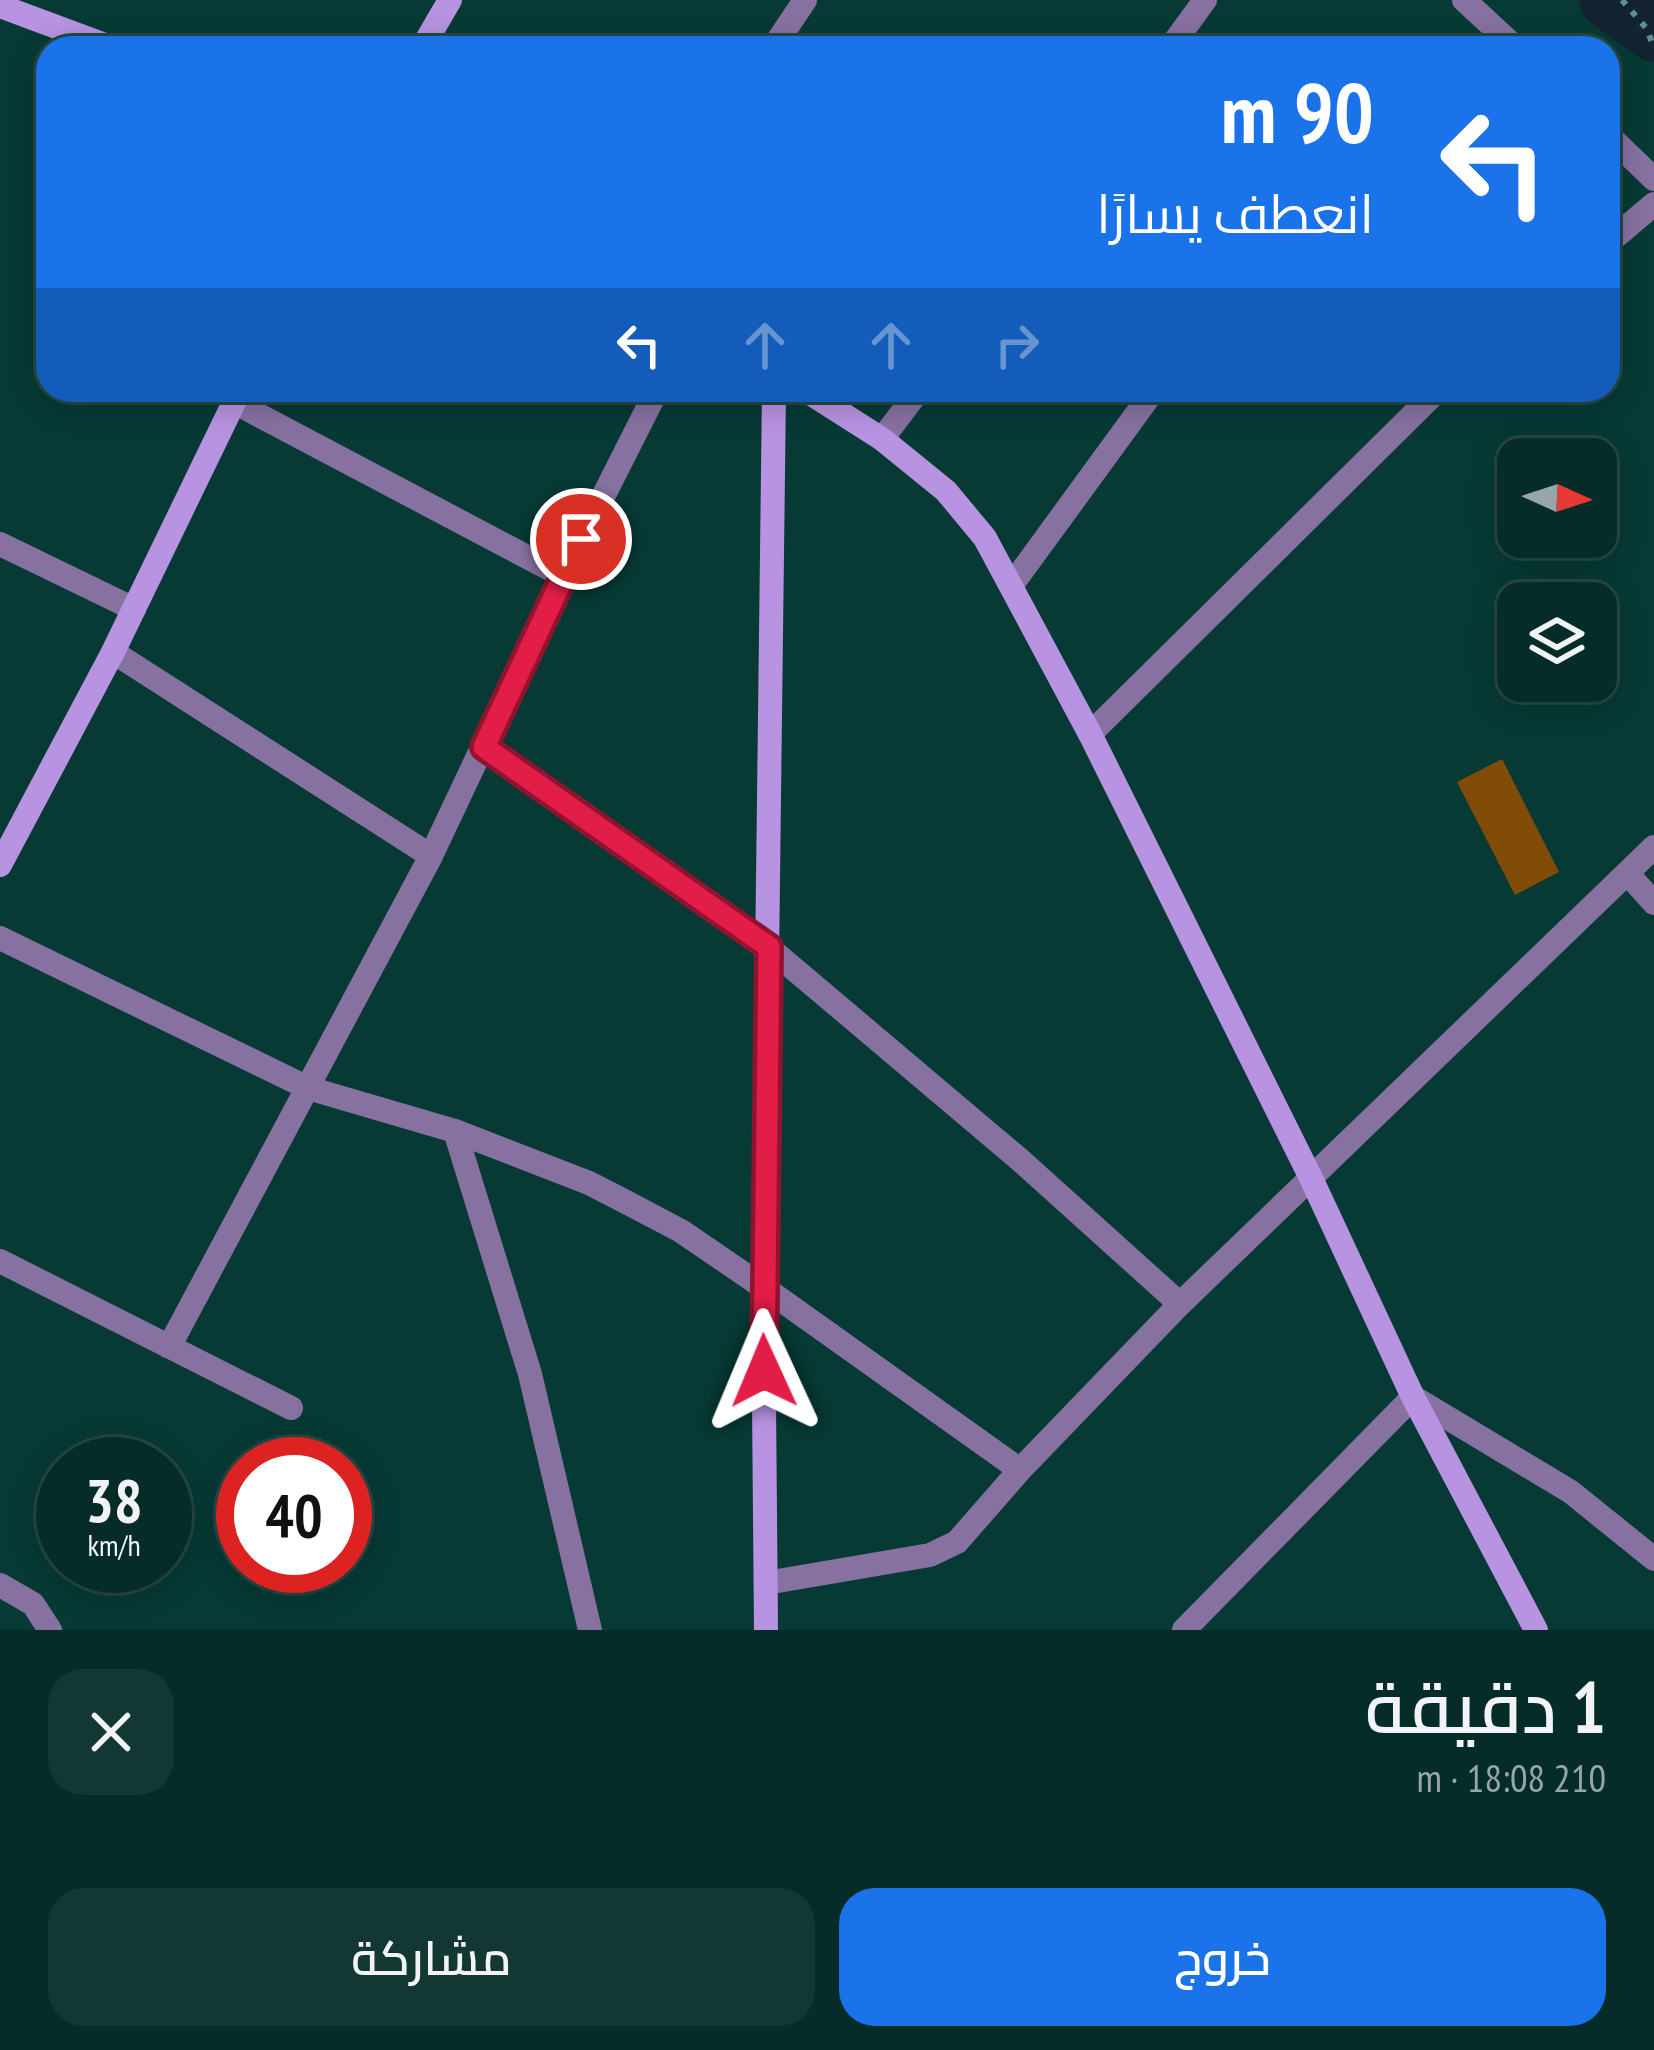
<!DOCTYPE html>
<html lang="ar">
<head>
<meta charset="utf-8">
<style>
  body { margin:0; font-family:"PT Sans Narrow",Cairo,sans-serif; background:#133834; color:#f1f3f6; direction:rtl; height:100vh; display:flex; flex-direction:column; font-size:45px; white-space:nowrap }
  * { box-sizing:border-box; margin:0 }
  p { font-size:39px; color:#97a7a8 }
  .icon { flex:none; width:66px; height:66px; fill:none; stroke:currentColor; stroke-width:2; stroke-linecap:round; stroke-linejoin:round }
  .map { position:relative; height:1630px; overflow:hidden; direction:ltr }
  .side { display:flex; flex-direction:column; background:#052c28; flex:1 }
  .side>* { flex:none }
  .guide { position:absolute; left:36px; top:36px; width:1584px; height:366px; border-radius:36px; box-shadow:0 6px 30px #0003,0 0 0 3px #264845; direction:rtl; background:#1a73e8; color:#fff; overflow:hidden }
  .needle { width:78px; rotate:93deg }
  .controls { position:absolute; left:1497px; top:438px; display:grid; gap:24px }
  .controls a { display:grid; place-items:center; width:120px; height:120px; border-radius:24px; background:#052c28; box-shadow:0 6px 30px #0003,0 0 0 3px #264845; font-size:60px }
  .speed { position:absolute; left:36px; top:1437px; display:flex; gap:24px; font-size:60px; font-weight:700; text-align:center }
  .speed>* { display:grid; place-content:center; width:156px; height:156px; border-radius:50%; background:#052c28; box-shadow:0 6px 30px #0003,0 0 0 3px #264845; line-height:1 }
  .speed small { font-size:30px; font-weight:400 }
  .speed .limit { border:18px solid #d22; background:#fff; color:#111 }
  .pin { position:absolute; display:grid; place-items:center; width:102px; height:102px; color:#fff; margin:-51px; border:6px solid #fff; border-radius:50%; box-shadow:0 3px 12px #0007 }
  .me { position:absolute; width:132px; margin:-66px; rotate:359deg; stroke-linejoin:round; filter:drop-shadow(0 0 9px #0008) }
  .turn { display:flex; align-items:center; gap:42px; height:252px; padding:0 48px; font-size:54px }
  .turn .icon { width:156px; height:156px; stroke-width:2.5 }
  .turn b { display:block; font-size:84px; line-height:102px }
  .lanes { display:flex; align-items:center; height:114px; padding:0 48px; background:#0003; justify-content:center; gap:60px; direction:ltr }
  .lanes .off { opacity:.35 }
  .round { display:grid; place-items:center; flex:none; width:126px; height:126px; border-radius:36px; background:#133834 }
  .overview { display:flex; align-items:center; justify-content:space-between; height:204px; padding:0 48px }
  h1 { font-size:72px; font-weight:600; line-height:90px }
  .button { display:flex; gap:24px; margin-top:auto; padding:24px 48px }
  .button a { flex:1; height:138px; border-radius:36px; background:#1a73e8; color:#fff; font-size:48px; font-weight:600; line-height:138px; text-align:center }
  .button a+a { background:#133834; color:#f1f3f6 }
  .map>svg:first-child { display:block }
</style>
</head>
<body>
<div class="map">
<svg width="1654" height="1630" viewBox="0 0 1654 1630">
  <rect width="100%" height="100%" fill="#073a35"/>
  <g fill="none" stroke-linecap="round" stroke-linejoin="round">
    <path stroke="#132331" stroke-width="57" d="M1608,0L1654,33"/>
  </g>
  <path fill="#804c08" d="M1502,759L1559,872L1515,895L1457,782Z"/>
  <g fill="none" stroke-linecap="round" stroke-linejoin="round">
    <path stroke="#608e88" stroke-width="6" stroke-dasharray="6 9" stroke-linecap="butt" d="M1622,0L1647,29L1654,48"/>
    <path stroke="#8771a1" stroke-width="24" d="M1464,0L1516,48
      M773,48L805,0
      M1170,48L1205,0
      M1608,135L1654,179
      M1608,243L1654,204
      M234,402L563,576
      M882,439L919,390
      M0,544L134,609
      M1011,586L1154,390
      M113,652L431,856
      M1090,734L1438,390
      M484,747L768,947L1019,1159L1180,1304
      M1627,873L1654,903
      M0,938L308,1088L455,1131L589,1183L626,1202L681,1231L763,1287L1020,1470
      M455,1131L530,1374L590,1630
      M0,1261L291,1408
      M169,1347L431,856L563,576L657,390
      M766,1583L930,1555L957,1542L1020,1470L1180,1304L1654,847
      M0,1585L33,1604L50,1630
      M1184,1630L1413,1397L1571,1492L1654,1559"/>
    <path stroke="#b793e1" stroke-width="24" d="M0,6L113,48
      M422,48L450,0
      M805,390L882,439L946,491L985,538L1090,734L1311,1178L1413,1397L1536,1630
      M0,865L113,652L240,390
      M766,1630L763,1287L774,390"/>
  </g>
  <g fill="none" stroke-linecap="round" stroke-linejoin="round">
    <g stroke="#92132f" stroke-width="30">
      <path id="route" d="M581,539L484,747L769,947L764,1371"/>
    </g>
    <use href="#route" stroke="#e11d48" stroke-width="21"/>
  </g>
</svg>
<div class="controls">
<a><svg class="needle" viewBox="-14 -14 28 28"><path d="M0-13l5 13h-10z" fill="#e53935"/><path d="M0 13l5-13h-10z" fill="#97a7a8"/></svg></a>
<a><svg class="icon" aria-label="layers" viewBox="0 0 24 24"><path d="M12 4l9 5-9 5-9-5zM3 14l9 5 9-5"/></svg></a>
</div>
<div class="speed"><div>38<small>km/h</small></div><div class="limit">40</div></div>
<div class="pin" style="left:581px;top:539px;background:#d93025"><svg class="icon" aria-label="arrive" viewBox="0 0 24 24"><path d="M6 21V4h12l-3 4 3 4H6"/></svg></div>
<svg class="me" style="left:764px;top:1371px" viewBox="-20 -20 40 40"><path d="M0-17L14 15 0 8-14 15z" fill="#e11d48" stroke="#fff" stroke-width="4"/></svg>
<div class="guide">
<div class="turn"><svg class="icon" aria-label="left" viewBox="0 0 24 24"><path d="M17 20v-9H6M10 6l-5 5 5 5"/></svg><div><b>90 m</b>انعطف يسارًا</div></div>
<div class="lanes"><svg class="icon" aria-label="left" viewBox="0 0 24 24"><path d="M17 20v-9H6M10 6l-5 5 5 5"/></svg><svg class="icon off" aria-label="ahead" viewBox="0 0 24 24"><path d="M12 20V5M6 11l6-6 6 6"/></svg><svg class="icon off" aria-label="ahead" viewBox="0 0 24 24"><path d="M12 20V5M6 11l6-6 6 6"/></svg><svg class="icon off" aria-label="right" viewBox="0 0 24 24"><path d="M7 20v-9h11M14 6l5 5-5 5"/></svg></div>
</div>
</div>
<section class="side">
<div class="overview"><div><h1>1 دقيقة</h1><p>210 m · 18:08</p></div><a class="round"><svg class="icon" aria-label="close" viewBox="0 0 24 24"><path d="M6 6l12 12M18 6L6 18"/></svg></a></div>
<div class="button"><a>خروج</a><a>مشاركة</a></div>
</section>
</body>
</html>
